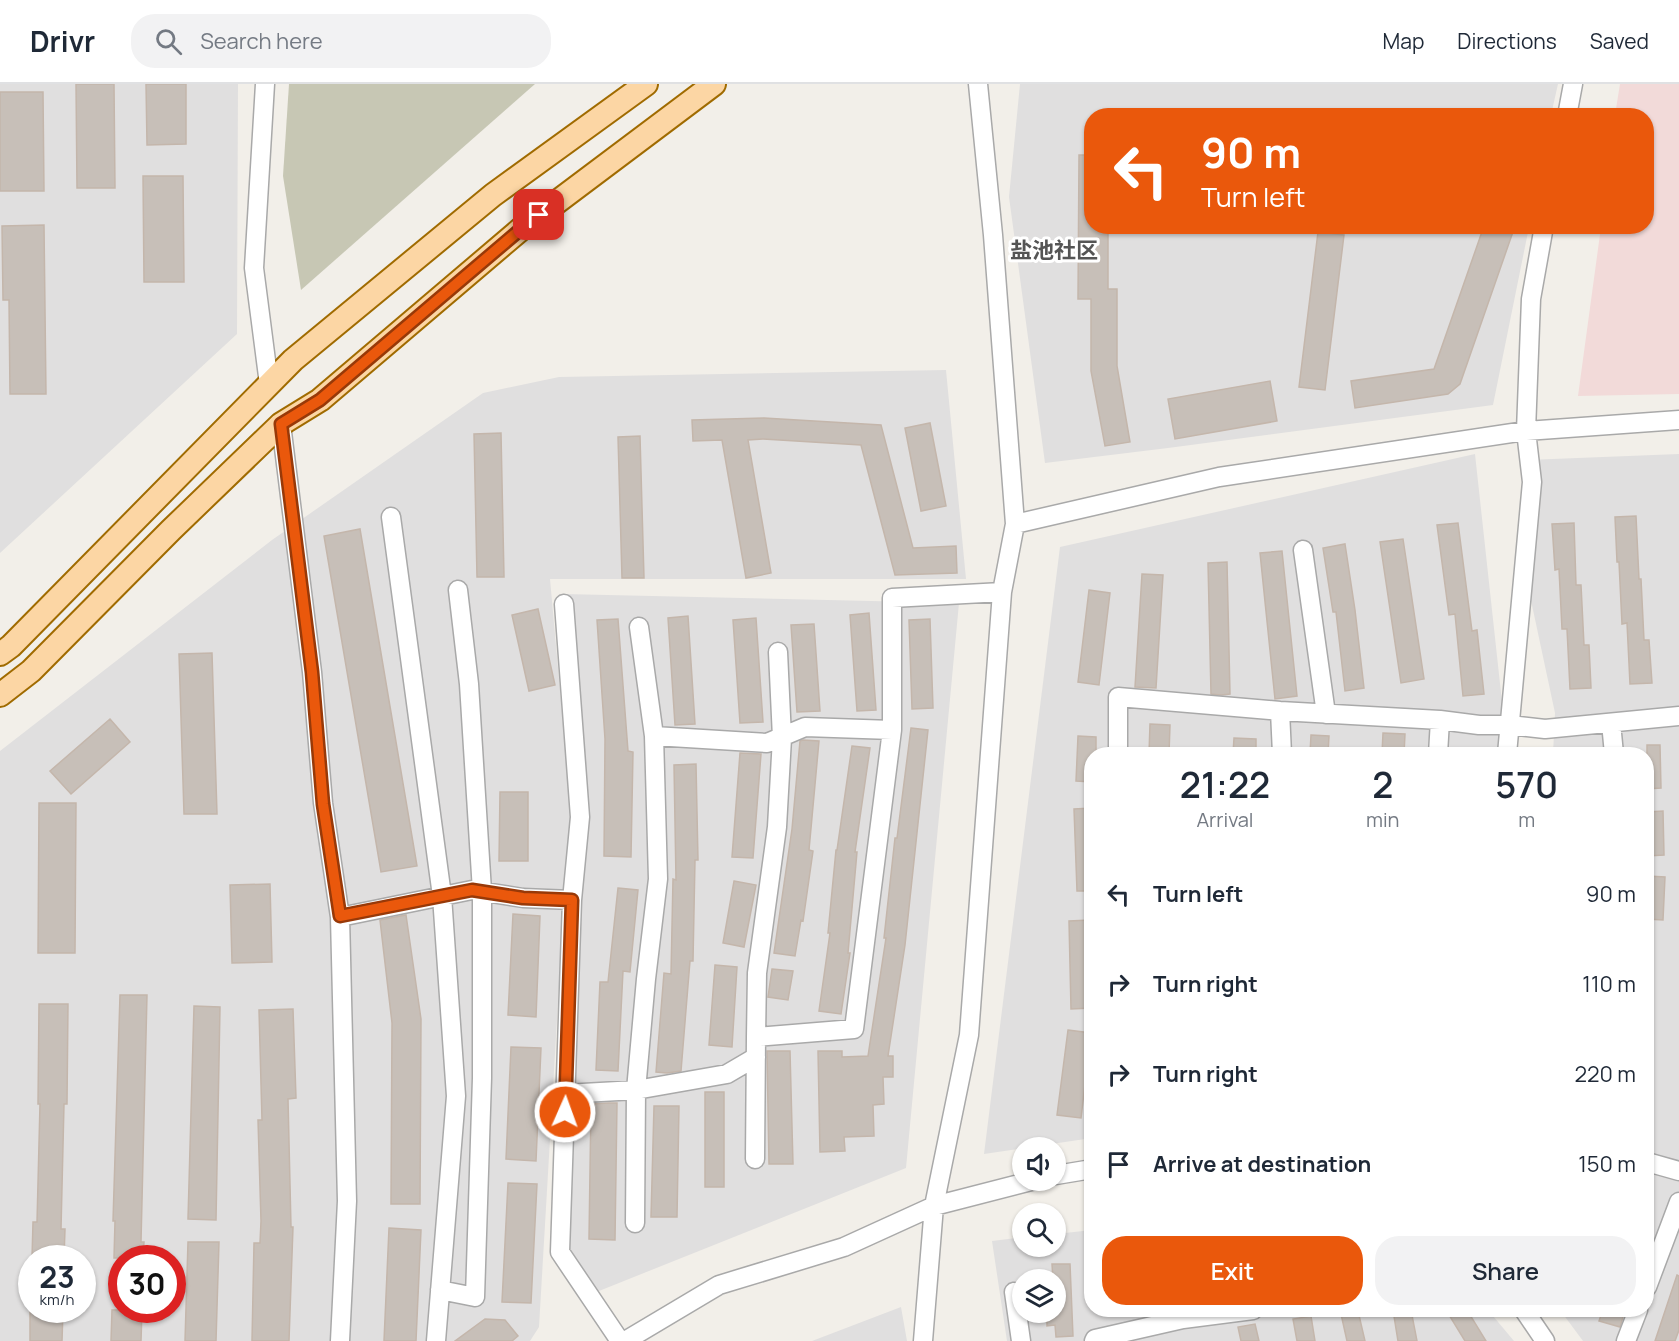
<!DOCTYPE html>
<html lang="en">
<head>
<meta charset="utf-8">
<style>
  body { margin:0; font-family:Manrope,"Noto Sans SC",sans-serif; background:#f2f2f3; color:#1f2937; height:100vh; display:flex; flex-direction:column; font-size:22px; white-space:nowrap }
  * { box-sizing:border-box; margin:0 }
  p { font-size:20px; color:#747a83 }
  .icon { flex:none; width:33px; height:33px; fill:none; stroke:currentColor; stroke-width:2; stroke-linecap:round; stroke-linejoin:round }
  .map { position:relative; flex:1; overflow:hidden }
  .drawer { position:absolute; left:1084px; top:663px; width:570px; height:570px; display:flex; flex-direction:column; background:#fff; border-radius:24px; box-shadow:0 2px 4px #0004 }
  .drawer>* { flex:none }
  .guide { position:absolute; left:1084px; top:24px; width:570px; height:126px; border-radius:24px; box-shadow:0 2px 4px #0004; background:#ea580c; color:#fff; overflow:hidden }
  .tools { position:absolute; left:1012px; top:1053px; display:grid; gap:12px }
  .tools a { display:grid; place-items:center; width:54px; height:54px; border-radius:50%; background:#fff; box-shadow:0 2px 4px #0004; font-size:30px }
  .speed { position:absolute; left:18px; top:1161px; display:flex; gap:12px; font-size:30px; font-weight:700; text-align:center }
  .speed>* { display:grid; place-content:center; width:78px; height:78px; border-radius:50%; background:#fff; box-shadow:0 2px 4px #0004; line-height:1 }
  .speed small { font-size:15px; font-weight:400 }
  .speed .limit { border:9px solid #d22; background:#fff; color:#111 }
  .pin { position:absolute; display:grid; place-items:center; width:51px; height:51px; color:#fff; margin:-26px; border-radius:12px; box-shadow:0 3px 9px #0006 }
  .me { position:absolute; width:66px; margin:-33px; rotate:2deg; stroke-linejoin:round; filter:drop-shadow(0 0 4px #0008) }
  .turn { display:flex; align-items:center; gap:21px; height:126px; padding:0 18px; font-size:27px }
  .turn .icon { width:78px; height:78px; stroke-width:2.5 }
  .turn b { display:block; font-size:42px; line-height:51px }
  .eta { display:flex; justify-content:space-evenly; align-items:center; height:102px; text-align:center }
  .eta b { font-size:36px; font-weight:600; line-height:42px }
  .action { display:flex; gap:12px; margin-top:auto; padding:12px 18px }
  .action a { flex:1; height:69px; border-radius:24px; background:#ea580c; color:#fff; font-size:24px; font-weight:600; line-height:69px; text-align:center }
  .action a+a { background:#f2f2f3; color:#1f2937 }
  ul { padding:0; list-style:none }
  li { display:flex; align-items:center; gap:18px; height:90px; padding:0 18px }
  li div { flex:1 }
  li b { display:block; font-size:22px }
  li em { font-style:normal }
  header { display:flex; align-items:center; gap:36px; box-sizing:border-box; height:84px; padding:0 30px; background:#fff; border-bottom:2px solid #e0e1e3 }
  header strong { font-size:28px }
  nav { display:flex; gap:33px; margin-inline-start:auto; font-size:21px }
  .search { width:420px; height:54px; background:#f2f2f3; display:flex; align-items:center; gap:15px; box-sizing:border-box; padding:0 21px; border-radius:24px; color:#747a83; font-size:22px }
  .map>svg:first-child { display:block }
</style>
</head>
<body>
<header>
<strong>Drivr</strong>
<div class="search"><svg class="icon" aria-label="search" viewBox="0 0 24 24"><circle cx="10" cy="10" r="6"/><path d="M15 15l6 6"/></svg>Search here</div>
<nav><a>Map</a><a>Directions</a><a>Saved</a></nav>
</header>
<div class="map">
<svg width="1679" height="1257" viewBox="0 0 1679 1257">
  <rect width="100%" height="100%" fill="#f2efe9"/>
  <path fill="#e0dfdf" fill-rule="evenodd" d="M0,0H238L237,250L0,469Z
    M1020,0H1558L1551,31L1092,32V142L1529,143L1493,321L1168,364L1045,379L1009,113Z
    M946,286L966,495H550L572,739L563,833L539,1243L530,1257H0V667L272,456L483,309L559,293ZM32,1174H82V1226H32ZM122,1174H172V1226H122Z
    M1475,370L1503,627L1497,670H1092V1054L984,1070L1060,463Z
    M1679,370V1257H1583L1560,1226H1647V670H1553L1555,629L1526,493L1527,376Z
    M563,510L959,519L906,1084L589,1211L560,1168L579,792Z
    M1092,1146V1226H1488L1514,1257H1007L992,1157L1023,1153V1162H1056V1150ZM1023,1196H1056V1228H1023Z
    M901,1223L907,1257H812Z"/>
  <path fill="#f2dad9" d="M1620,0H1679V310L1578,312L1601,143L1647,142V32L1615,31Z"/>
  <path fill="#c7c7b4" d="M289,0H535L301,206L283,92Z"/>
  <path fill="#c7bfb8" stroke="#c4b6ab" stroke-width="1.5" d="M76,0H114L115,104H77Z
    M146,0H186V60L147,61Z
    M0,8H43L44,107H0Z
    M1079,71H1092V142H1108V205H1117V282L1130,358L1105,362L1091,287V215H1078Z
    M143,92H183L184,198H144Z
    M44,141L46,310H10L9,216H3L2,142Z
    M1484,142H1515L1460,300L1448,310L1355,324L1351,297L1434,285Z
    M1318,148L1344,151L1325,306L1299,303Z
    M1270,297L1277,337L1175,355L1168,315Z
    M764,334L881,341L913,464L956,462L957,489L895,491L861,361L763,355L748,356L771,489L746,494L722,356L693,357L692,336Z
    M930,339L946,422L921,427L905,344Z
    M501,349L504,493H477L474,350Z
    M640,352L644,494H622L618,353Z
    M1636,432L1639,495H1641L1644,556H1649L1652,599L1630,600L1627,539L1622,540L1619,478H1617L1615,433Z
    M1458,439L1472,547L1477,546L1484,610L1463,612L1455,530L1449,531L1437,441Z
    M1574,439L1576,501H1581L1584,561H1589L1591,604L1570,605L1567,545H1562L1559,485L1555,486L1552,440Z
    M360,445L417,782L381,788L324,452Z
    M1403,455L1424,595L1401,599L1380,458Z
    M1345,460L1355,526L1364,604L1345,607L1336,528H1333L1323,464Z
    M1282,467L1297,612L1275,615L1260,469Z
    M1227,478L1230,610L1221,611L1211,610L1208,479Z
    M1142,490L1163,491L1156,604L1135,603Z
    M1089,506L1110,509L1099,601L1078,598Z
    M538,525L555,601L529,607L512,531Z
    M869,529L876,626L857,627L850,531Z
    M688,532L695,640L675,641L668,534Z
    M756,534L763,638L740,639L733,536Z
    M618,535L628,667L633,668L631,773L604,772L605,655L597,536Z
    M930,535L933,624L912,625L909,536Z
    M814,540L820,627L797,628L791,541Z
    M212,569L217,730H184L179,570Z
    M110,635L130,658L71,710L50,687Z
    M1150,640L1170,641L1169,670H1149Z
    M911,644L928,646L905,861L888,972H893V993H883L884,1020L873,1021L874,1052L844,1053L845,1067L820,1068L818,967H842V973L868,972L886,854H884L895,754H897Z
    M1383,649L1405,650L1404,670H1382Z
    M1311,651L1329,652L1328,670H1310Z
    M1078,652L1096,653V670H1092V698L1076,697Z
    M1234,654L1256,655V670H1233Z
    M803,656L819,657L809,766L813,767L803,837L801,836L795,872L774,869L792,745L800,657Z
    M1647,661H1660L1661,704L1647,705Z
    M852,662L870,664L855,768H857L848,869H850L841,930L819,927L830,849H828L836,766H837Z
    M740,669L761,670L753,774L732,773Z
    M696,680L698,776H695L693,877H690L681,987L667,989L656,988L664,889L671,890L673,795L676,796L674,681Z
    M500,708H528V777H499Z
    M39,719H76L75,869H38Z
    M1092,724V807H1077L1074,725Z
    M1663,727L1664,771L1647,772V728Z
    M1647,792L1665,793L1663,836L1647,835Z
    M734,797L756,801L744,863L723,859Z
    M270,800L272,878L232,879L230,801Z
    M618,804L638,806L630,888L623,887L618,987L596,986L600,898H608Z
    M513,830L540,832L536,933L508,931Z
    M406,831L421,935L420,1120H391L392,939L380,836Z
    M1090,836L1092,924L1071,925L1069,837Z
    M715,881L737,883L732,963L709,961Z
    M772,885L793,887L788,916L768,913Z
    M120,911H147L141,1158H144L143,1174H114L115,1137H113Z
    M39,920H68L67,1020H64L61,1145H65L64,1174H32L33,1138H37L40,1020H38Z
    M194,922L220,923L216,1136L188,1135Z
    M293,925L296,1014L288,1015L291,1143H293L289,1257H252L254,1159H260L261,1137L258,1036H262L259,926Z
    M1068,946L1091,949L1081,1034L1057,1031Z
    M511,963L541,964L536,1077L506,1075Z
    M767,967H790L793,1080H769Z
    M705,1008H724V1103H705Z
    M609,1019H617L615,1156L589,1155L591,1020Z
    M654,1022H679L677,1133H651Z
    M508,1099L537,1100L531,1219L502,1218Z
    M389,1144L421,1146L416,1257H384Z
    M188,1158H219L216,1257H185Z
    M1052,1180H1070L1073,1252L1056,1253L1055,1241L1047,1242V1228H1056V1196H1053Z
    M1677,1191L1679,1192V1246L1675,1257H1655Z
    M30,1226H63L62,1257H30Z
    M112,1226H142L141,1257H111Z
    M1393,1226H1411L1417,1257H1398Z
    M1446,1226H1467L1486,1257H1465Z
    M1603,1226H1625L1620,1243L1599,1237Z
    M1358,1227L1365,1257H1347L1341,1230Z
    M1311,1232L1315,1257H1297L1293,1235Z
    M485,1235L505,1236L518,1252L512,1257H455Z
    M1255,1240L1259,1257H1241L1238,1243Z"/>
  <g fill="none" stroke-linecap="round" stroke-linejoin="round">
    <g stroke="#a9a9a9" stroke-width="21">
      <path id="minor" d="M265,0L254,184L269,300
        M1567,32L1573,0
        M281,340L312,588L323,719L340,833L347,1117L340,1257
        M391,433L442,812L456,1012L436,1257
        M1015,440L1219,393L1526,347L1679,336
        M1303,466L1326,630
        M564,520L580,733L572,816
        M1280,627L1282,670
        M1611,639L1614,670
        M654,652L767,659L805,643L892,646
        M1118,670V613L1280,627L1440,636L1479,641H1510L1545,645L1679,632
        M1438,670L1440,636
        M1507,670L1532,398L1526,347L1531,215L1544,142
        M340,833L472,806L523,814L572,816L560,1168L620,1257
        M756,953L757,889L777,743L782,654L778,568
        M565,1010L636,1006L727,990L756,973
        M755,1075L756,953L854,945L892,646V514L1002,508
        M1647,1078L1679,1087
        M1056,1091L1092,1085
        M635,1139L636,1006L646,895L658,795L654,652L639,543
        M1647,1203L1679,1118
        M440,1206L475,1213L482,994V807L469,600L458,506
        M1014,1208L1021,1257
        M1524,1226L1545,1257
        M625,1257L719,1201L844,1163L934,1122L1035,1096
        M923,1257L934,1122L969,951L1002,508L1015,440L993,151L978,0
        M1094,1257L1095,1255L1183,1235L1253,1226
        M1626,1257L1638,1226"/>
    </g>
    <g stroke="#a06b00" stroke-width="26">
      <path id="major" d="M0,570L11,562L293,276L493,111L646,0
        M0,611L31,587L171,446L281,340L320,316L521,145L714,0"/>
    </g>
    <use href="#minor" stroke="#fff" stroke-width="18"/>
    <use href="#major" stroke="#fcd6a4" stroke-width="22"/>
  </g>
  <g fill="none" stroke-linecap="round" stroke-linejoin="round">
    <g stroke="#983908" stroke-width="15">
      <path id="route" d="M539,131L521,145L320,316L281,340L312,588L323,720L340,832L472,806L523,814L572,816L565,1028"/>
    </g>
    <use href="#route" stroke="#ea580c" stroke-width="10"/>
  </g>
  <g text-anchor="middle" stroke-width="6" stroke-linejoin="round" paint-order="stroke">
    <g font-size="22" font-weight="bold" fill="#555" stroke="#fff">
      <text x="1054" y="174">盐池社区</text>
    </g>
  </g>
</svg>
<div class="tools">
<a><svg class="icon" aria-label="sound" viewBox="0 0 24 24"><path d="M4 9h4l5-4v14l-5-4H4zM17 9q2 3 0 6"/></svg></a>
<a><svg class="icon" aria-label="search" viewBox="0 0 24 24"><circle cx="10" cy="10" r="6"/><path d="M15 15l6 6"/></svg></a>
<a><svg class="icon" aria-label="layers" viewBox="0 0 24 24"><path d="M12 4l9 5-9 5-9-5zM3 14l9 5 9-5"/></svg></a>
</div>
<div class="speed"><div>23<small>km/h</small></div><div class="limit">30</div></div>
<div class="pin" style="left:539px;top:131px;background:#d93025"><svg class="icon" aria-label="arrive" viewBox="0 0 24 24"><path d="M6 21V4h12l-3 4 3 4H6"/></svg></div>
<svg class="me" style="left:565px;top:1028px" viewBox="-20 -20 40 40"><circle r="17" fill="#ea580c" stroke="#fff" stroke-width="3"/><path d="M0-11L8 9 0 5-8 9z" fill="#fff"/></svg>
<div class="guide">
<div class="turn"><svg class="icon" aria-label="left" viewBox="0 0 24 24"><path d="M17 20v-9H6M10 6l-5 5 5 5"/></svg><div><b>90 m</b>Turn left</div></div>
</div>
<section class="drawer">
<div class="eta">
<div><b>21:22</b><p>Arrival</p></div>
<div><b>2</b><p>min</p></div>
<div><b>570</b><p>m</p></div>
</div>
<ul>
<li><svg class="icon" aria-label="left" viewBox="0 0 24 24"><path d="M17 20v-9H6M10 6l-5 5 5 5"/></svg><div><b>Turn left</b></div><em>90 m</em></li>
<li><svg class="icon" aria-label="right" viewBox="0 0 24 24"><path d="M7 20v-9h11M14 6l5 5-5 5"/></svg><div><b>Turn right</b></div><em>110 m</em></li>
<li><svg class="icon" aria-label="right" viewBox="0 0 24 24"><path d="M7 20v-9h11M14 6l5 5-5 5"/></svg><div><b>Turn right</b></div><em>220 m</em></li>
<li><svg class="icon" aria-label="arrive" viewBox="0 0 24 24"><path d="M6 21V4h12l-3 4 3 4H6"/></svg><div><b>Arrive at destination</b></div><em>150 m</em></li>
</ul>
<div class="action"><a>Exit</a><a>Share</a></div>
</section>
</div>
</body>
</html>
